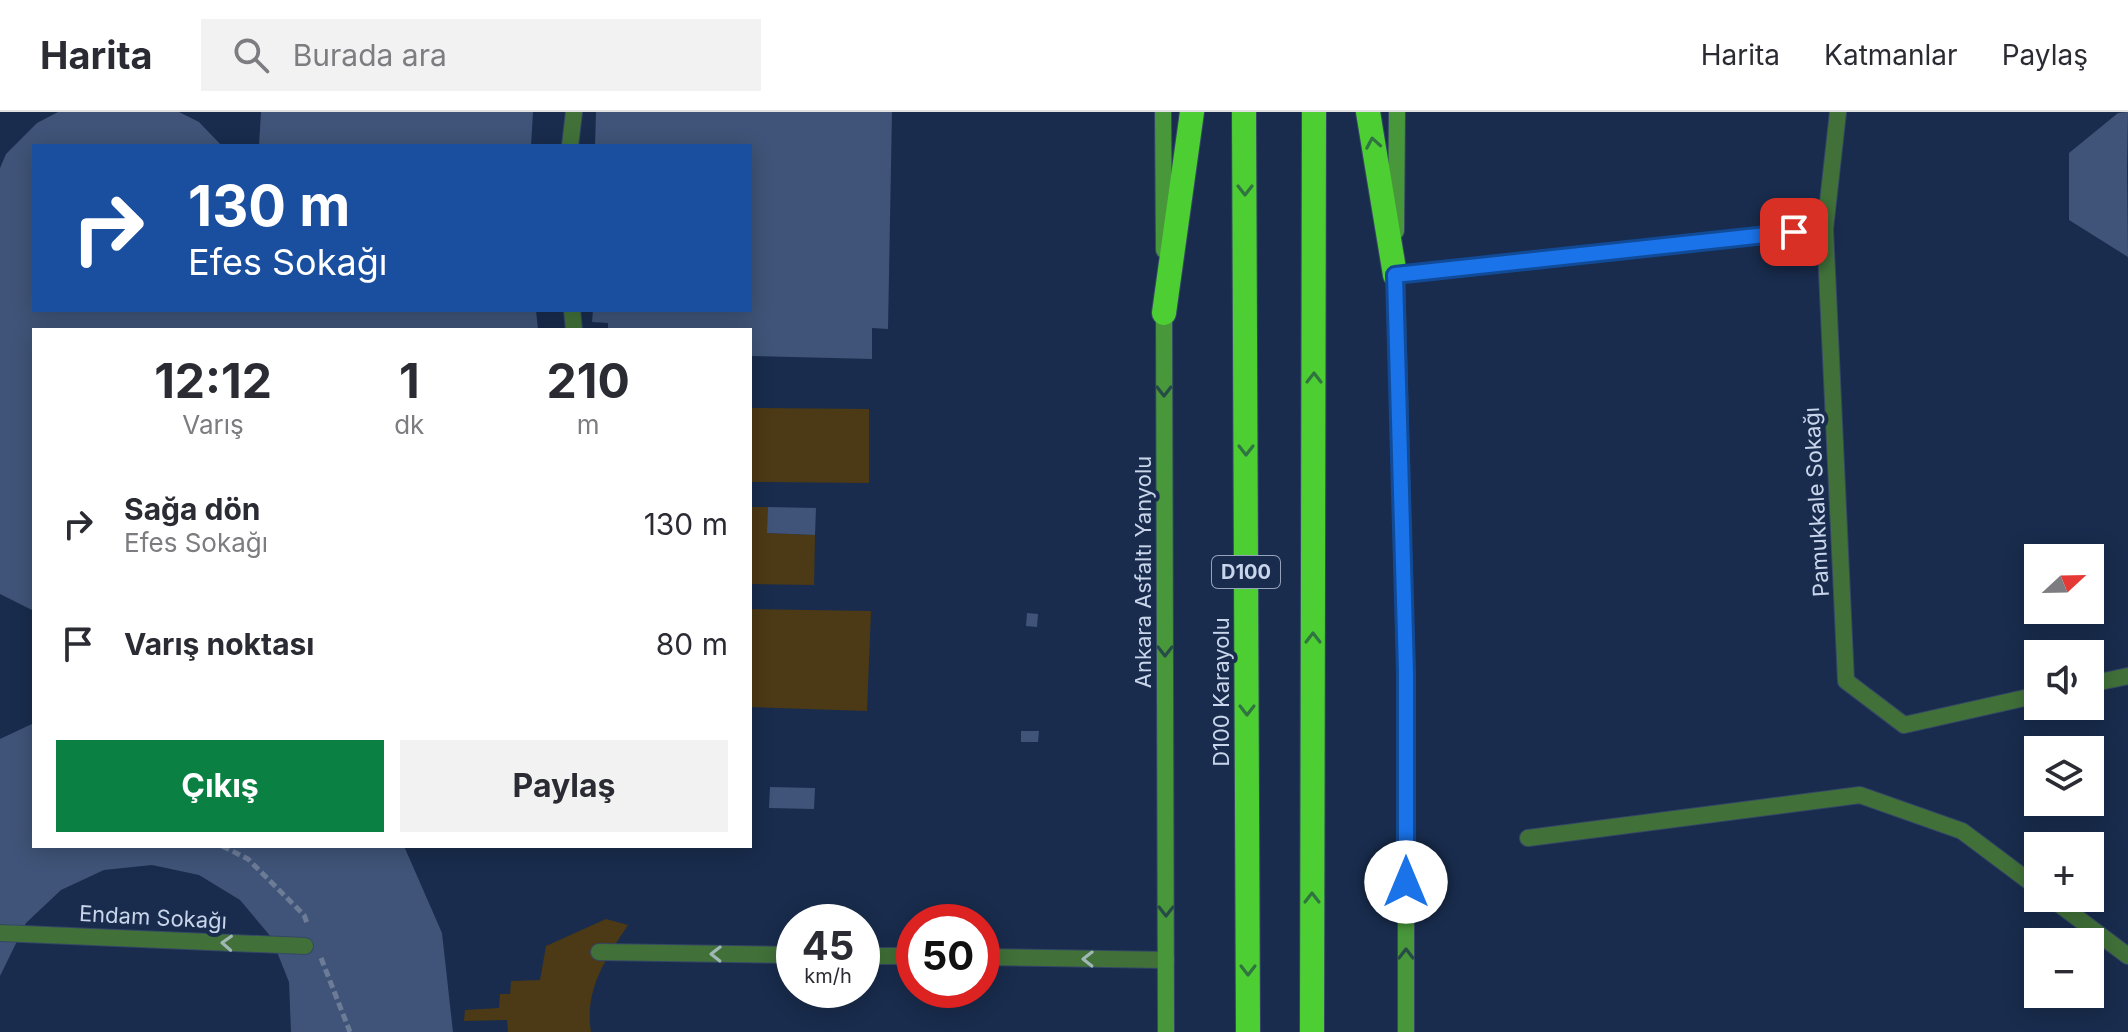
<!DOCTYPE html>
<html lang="tr">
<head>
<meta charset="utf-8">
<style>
  body { margin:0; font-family:Inter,sans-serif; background:#f2f2f3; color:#2b2b33; height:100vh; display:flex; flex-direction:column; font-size:30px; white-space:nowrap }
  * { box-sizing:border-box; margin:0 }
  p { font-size:26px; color:#7c7c81 }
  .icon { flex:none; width:44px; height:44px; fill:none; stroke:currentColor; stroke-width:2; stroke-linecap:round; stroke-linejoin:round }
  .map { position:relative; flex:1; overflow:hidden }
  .side { position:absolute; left:32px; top:216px; width:720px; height:520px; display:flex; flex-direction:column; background:#fff; border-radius:0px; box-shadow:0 4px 20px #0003 }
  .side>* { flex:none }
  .hud { position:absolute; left:32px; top:32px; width:720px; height:168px; border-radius:0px; box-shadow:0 4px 20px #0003; background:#1a4fa0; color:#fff; overflow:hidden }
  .needle { width:52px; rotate:68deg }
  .buttons { position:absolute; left:2024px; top:432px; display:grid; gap:16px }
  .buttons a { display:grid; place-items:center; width:80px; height:80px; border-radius:0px; background:#fff; box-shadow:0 4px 20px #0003; font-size:40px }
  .speed { position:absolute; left:776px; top:792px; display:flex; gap:16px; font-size:40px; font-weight:700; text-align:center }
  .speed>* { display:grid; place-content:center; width:104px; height:104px; border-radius:50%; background:#fff; box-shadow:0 4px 20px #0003; line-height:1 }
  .speed small { font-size:20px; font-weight:400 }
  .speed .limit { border:12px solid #d22; background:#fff; color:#111 }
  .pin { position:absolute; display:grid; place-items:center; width:68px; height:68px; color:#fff; margin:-34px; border-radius:16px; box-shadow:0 4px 12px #0006 }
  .me { position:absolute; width:88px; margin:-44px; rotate:0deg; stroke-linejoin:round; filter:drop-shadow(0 0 6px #0008) }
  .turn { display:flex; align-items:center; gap:28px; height:168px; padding:0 24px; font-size:36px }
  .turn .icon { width:104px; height:104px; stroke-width:2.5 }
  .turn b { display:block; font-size:56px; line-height:68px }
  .eta { display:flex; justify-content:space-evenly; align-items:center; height:136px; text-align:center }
  .eta b { font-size:48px; font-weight:700; line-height:56px }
  .action { display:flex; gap:16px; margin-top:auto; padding:16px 24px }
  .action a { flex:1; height:92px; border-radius:0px; background:#0b8043; color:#fff; font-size:32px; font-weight:700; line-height:92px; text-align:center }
  .action a+a { background:#f2f2f3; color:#2b2b33 }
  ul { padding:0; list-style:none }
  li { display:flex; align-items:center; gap:24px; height:120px; padding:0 24px }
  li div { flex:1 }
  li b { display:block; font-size:30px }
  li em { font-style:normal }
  header { display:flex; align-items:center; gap:48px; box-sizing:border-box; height:112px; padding:0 40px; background:#fff; border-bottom:2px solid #e1e1e2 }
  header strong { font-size:38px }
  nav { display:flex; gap:44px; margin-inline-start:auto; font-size:28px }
  .search { width:560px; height:72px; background:#f2f2f3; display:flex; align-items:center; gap:20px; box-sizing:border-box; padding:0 28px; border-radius:0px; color:#7c7c81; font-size:30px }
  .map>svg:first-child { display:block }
</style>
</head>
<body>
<header>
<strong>Harita</strong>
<div class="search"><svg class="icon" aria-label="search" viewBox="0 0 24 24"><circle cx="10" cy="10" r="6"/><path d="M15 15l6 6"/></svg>Burada ara</div>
<nav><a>Harita</a><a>Katmanlar</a><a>Paylaş</a></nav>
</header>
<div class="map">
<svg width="2128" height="920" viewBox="0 0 2128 920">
  <rect width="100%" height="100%" fill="#192c4d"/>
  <path fill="#4c3915" d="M750,296L869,297V371L750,370Z
    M750,395H768V421L815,423L814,473L750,472Z
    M750,497L871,499L867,599L750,595Z
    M606,807L628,813C606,846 584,878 591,920H508L507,908L464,909L465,898L499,896L500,882H510L511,869L540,868L546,834Z"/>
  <path fill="#3f5478" d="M58,0H179L199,10L222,34H34V198H536L538,218H34V499L0,482V56L6,42L37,11Z
    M261,0H533L531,34H259Z
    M596,0H892L888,217L872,216V247L750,244V218H608V211L592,210L593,198H750V34H595Z
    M2128,0L2127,56L2128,145L2069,108V41L2118,1Z
    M768,395L816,396L815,423L767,421Z
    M1027,501L1038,502L1037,515L1026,514Z
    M34,611V734H404L442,821L453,920H291L289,870L271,825L240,788L199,763L152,753L104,758L61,778L26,811L0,864V627Z
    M1021,619H1039L1038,630H1021Z
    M770,675L815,676L814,697L769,696Z"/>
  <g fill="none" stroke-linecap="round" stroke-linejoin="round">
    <g stroke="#354766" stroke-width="18">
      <path id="lane" d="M570,34L574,0
        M572,198L574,218
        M0,821L305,834
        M599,840L794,843
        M862,844H914
        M982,845L1166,848"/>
    </g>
    <g stroke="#354766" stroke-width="18">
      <path id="street" d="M1838,0L1825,117L1846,569L1904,613L2038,583
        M1395,163L1825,117
        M2090,572L2128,564
        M1528,726L1860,683L1962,719L2038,776
        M2051,786L2128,844"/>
    </g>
    <g stroke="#354766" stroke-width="18">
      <path id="secondary" d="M1163,0L1164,138
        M1396,119L1397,0
        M1396,154L1406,560V920
        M1164,194L1166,920"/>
    </g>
    <g stroke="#354766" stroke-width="26">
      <path id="highway" d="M1244,0L1248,920
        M1368,0L1395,163
        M1164,201L1192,0
        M1312,920L1314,0"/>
    </g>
    <path stroke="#6c7c97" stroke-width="5" stroke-dasharray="8 4" stroke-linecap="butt" d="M222,734L248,747L304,803L307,811
      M321,846L350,920"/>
    <use href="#lane" stroke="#417139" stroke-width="16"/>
    <use href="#street" stroke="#417139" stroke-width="16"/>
    <use href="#secondary" stroke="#48973a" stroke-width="16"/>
    <use href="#highway" stroke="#4dcf33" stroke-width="24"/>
  </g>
  <defs><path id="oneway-chevron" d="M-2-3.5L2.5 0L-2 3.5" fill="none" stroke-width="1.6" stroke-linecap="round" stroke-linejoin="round" transform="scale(2)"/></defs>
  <g stroke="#307541">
    <use href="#oneway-chevron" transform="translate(1373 31) rotate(-100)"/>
    <use href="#oneway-chevron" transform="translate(1245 78) rotate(90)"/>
    <use href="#oneway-chevron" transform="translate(1314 266) rotate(-90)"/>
    <use href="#oneway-chevron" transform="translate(1246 338) rotate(90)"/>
    <use href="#oneway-chevron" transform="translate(1313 526) rotate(-90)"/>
    <use href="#oneway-chevron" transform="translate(1247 598) rotate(90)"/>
    <use href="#oneway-chevron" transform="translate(1312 786) rotate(-90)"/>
    <use href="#oneway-chevron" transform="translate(1248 858) rotate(90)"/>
  </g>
  <g stroke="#274c47">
    <use href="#oneway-chevron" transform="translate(1164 279) rotate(90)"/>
    <use href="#oneway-chevron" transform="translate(1165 539) rotate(90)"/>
    <use href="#oneway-chevron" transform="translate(1166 799) rotate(90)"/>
    <use href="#oneway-chevron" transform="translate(1406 842) rotate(-90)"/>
  </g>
  <g stroke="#a0b7b5">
    <use href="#oneway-chevron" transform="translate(227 831) rotate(-177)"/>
    <use href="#oneway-chevron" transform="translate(716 842) rotate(-179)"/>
    <use href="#oneway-chevron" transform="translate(1088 847) rotate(-179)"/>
  </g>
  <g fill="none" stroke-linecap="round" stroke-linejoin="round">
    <g stroke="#114b97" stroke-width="20">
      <path id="route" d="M1406,770V560L1395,163L1794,120"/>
    </g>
    <use href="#route" stroke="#1a73e8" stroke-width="14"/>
  </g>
  <g text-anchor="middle" stroke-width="8" stroke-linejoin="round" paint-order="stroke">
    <rect fill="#192c4d" stroke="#94a2bb" stroke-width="2" x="1212" y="444" width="68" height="32" rx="6"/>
    <g font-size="20" font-weight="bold" fill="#c8d5ea">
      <text x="1246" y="467">D100</text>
    </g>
    <g font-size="22" fill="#c8d5ea" stroke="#192c4d">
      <text transform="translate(1816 390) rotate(-93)" y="8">Pamukkale Sokağı</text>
      <text transform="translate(1143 460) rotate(-90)" y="8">Ankara Asfaltı Yanyolu</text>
      <text transform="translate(1221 580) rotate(-90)" y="8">D100 Karayolu</text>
      <text transform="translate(153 805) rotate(3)" y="8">Endam Sokağı</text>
    </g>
  </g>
</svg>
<div class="buttons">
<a><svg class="needle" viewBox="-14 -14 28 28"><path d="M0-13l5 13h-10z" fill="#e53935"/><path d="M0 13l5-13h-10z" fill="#7c7c81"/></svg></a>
<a><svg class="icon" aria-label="sound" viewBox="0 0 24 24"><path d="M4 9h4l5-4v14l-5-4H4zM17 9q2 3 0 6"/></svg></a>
<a><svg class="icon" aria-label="layers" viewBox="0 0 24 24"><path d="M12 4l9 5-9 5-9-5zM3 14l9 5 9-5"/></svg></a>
<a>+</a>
<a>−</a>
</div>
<div class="speed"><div>45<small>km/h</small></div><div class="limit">50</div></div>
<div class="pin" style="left:1794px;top:120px;background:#d93025"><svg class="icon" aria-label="arrive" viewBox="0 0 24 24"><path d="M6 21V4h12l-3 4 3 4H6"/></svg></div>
<svg class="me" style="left:1406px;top:770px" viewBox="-20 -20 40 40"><circle r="19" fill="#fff"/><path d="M0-13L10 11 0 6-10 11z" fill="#1a73e8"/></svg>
<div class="hud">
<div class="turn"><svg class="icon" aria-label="right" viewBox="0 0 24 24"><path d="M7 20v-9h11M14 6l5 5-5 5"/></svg><div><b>130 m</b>Efes Sokağı</div></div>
</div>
<section class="side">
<div class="eta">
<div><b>12:12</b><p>Varış</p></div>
<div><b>1</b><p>dk</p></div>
<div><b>210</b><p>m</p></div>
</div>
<ul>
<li><svg class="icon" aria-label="right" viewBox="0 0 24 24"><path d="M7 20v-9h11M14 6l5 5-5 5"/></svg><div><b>Sağa dön</b><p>Efes Sokağı</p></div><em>130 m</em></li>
<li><svg class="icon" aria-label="arrive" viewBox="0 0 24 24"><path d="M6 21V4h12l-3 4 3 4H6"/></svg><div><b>Varış noktası</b></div><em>80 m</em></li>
</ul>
<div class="action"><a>Çıkış</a><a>Paylaş</a></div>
</section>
</div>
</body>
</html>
